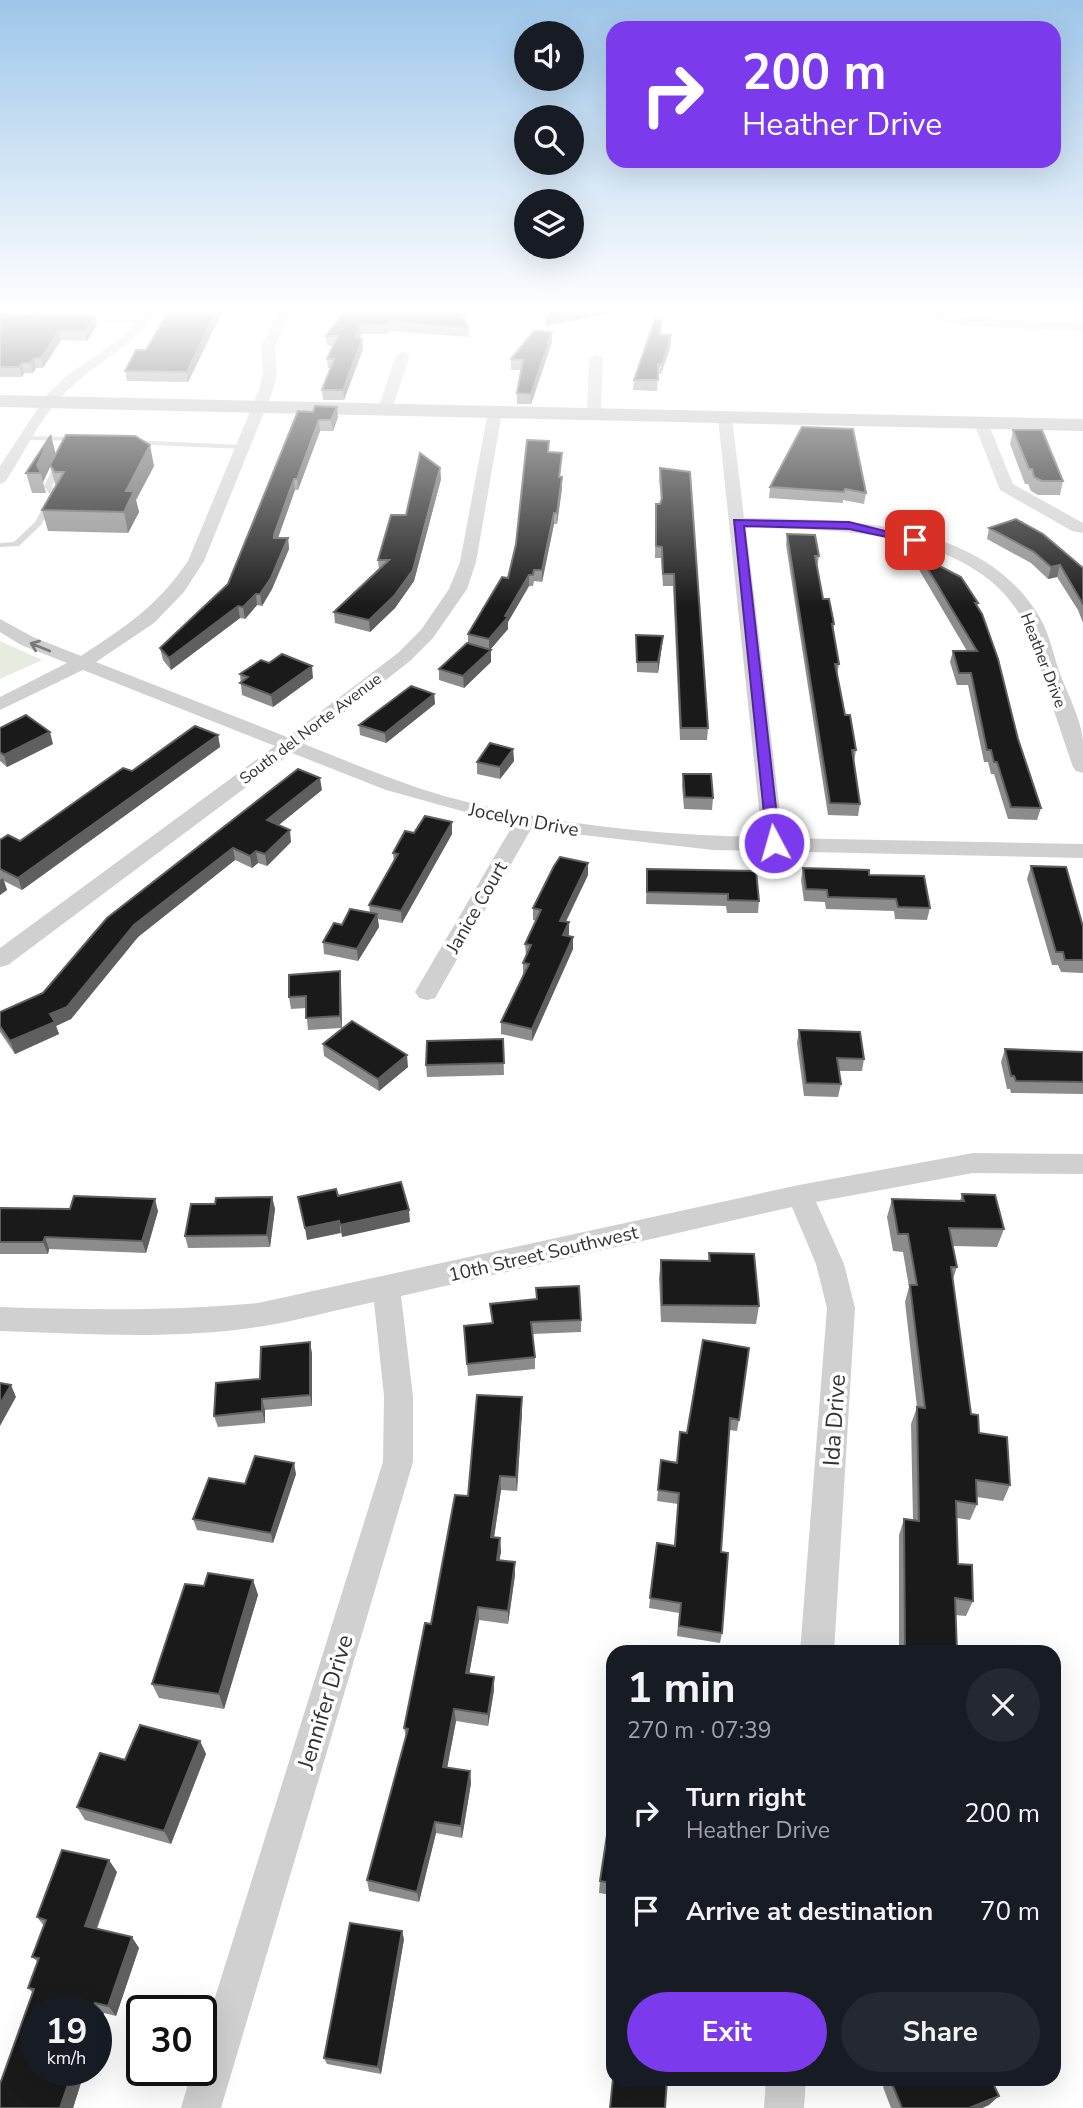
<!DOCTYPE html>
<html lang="en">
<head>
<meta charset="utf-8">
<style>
  body { margin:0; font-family:"Nunito Sans",sans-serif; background:#242831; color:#f1f3f6; height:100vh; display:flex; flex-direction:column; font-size:26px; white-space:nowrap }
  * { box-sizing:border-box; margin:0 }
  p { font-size:23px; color:#9ea1a6 }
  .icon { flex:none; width:38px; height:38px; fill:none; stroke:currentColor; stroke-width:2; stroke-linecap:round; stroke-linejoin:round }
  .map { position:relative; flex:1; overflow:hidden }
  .drawer { position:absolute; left:606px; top:1645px; width:455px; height:441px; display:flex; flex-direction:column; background:#171b24; border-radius:21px; box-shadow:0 7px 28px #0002 }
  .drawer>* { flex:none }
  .guide { position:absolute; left:606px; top:21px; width:455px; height:147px; border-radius:21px; box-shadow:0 7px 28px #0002; background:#7c3aed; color:#fff; overflow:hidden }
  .controls { position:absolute; left:514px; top:21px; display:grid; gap:14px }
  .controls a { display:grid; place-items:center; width:70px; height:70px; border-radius:50%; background:#171b24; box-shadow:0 7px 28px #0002; font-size:35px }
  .speed { position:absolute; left:21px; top:1995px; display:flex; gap:14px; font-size:35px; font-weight:700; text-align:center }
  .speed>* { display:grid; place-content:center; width:91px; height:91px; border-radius:50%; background:#171b24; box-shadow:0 7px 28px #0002; line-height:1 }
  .speed small { font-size:18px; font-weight:400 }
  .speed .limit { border:4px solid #111; border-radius:10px; background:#fff; color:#111 }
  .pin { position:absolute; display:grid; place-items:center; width:60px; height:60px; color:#fff; margin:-30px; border-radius:14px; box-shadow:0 4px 10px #0006 }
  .me { position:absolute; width:77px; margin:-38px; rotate:354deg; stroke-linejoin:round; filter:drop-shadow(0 0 5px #0008) }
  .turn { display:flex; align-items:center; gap:24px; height:147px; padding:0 21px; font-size:32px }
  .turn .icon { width:91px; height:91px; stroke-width:2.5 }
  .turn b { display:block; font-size:49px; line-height:60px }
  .round { display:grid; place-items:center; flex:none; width:74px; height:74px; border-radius:37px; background:#242831 }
  .head { display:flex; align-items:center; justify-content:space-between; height:119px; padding:0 21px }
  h1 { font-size:42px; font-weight:700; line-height:52px }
  .action { display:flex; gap:14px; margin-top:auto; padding:14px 21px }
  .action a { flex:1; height:80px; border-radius:42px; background:#7c3aed; color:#fff; font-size:28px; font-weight:700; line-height:80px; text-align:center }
  .action a+a { background:#242831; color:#f1f3f6 }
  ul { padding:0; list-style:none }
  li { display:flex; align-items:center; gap:21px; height:98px; padding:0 21px }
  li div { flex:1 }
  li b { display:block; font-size:26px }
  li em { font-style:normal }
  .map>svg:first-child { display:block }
</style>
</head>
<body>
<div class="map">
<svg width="1083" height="2108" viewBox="0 0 1083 2108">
  <rect width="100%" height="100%" fill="#fff"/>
  <path fill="#e6ecdf" d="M0,641L42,660L0,679Z"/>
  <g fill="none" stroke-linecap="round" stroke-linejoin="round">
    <path fill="#d0d0d0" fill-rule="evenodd" d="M23,436L78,437L82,439L78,441L26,440H23Z
      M128,440L243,445L247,447L243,449L131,444H128Z
      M56,462L63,464L52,486L58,495L41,525L19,546L0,547V543L14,542L35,522L50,495L44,486Z"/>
    <path fill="#d0d0d0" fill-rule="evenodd" d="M144,312H156C133,347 94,363 65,393C39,418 25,453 5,482L0,484V466L46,396L66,376L116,342L136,323L0,321V313L141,315Z
      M278,312H290L275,347L277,373L273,390L204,561L184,592L154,623L96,662L287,737L398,653L421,630L449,589L460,562L488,412L490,409H500L502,412L476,562L467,589L433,638L410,661L304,744C350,762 396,782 444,796C547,824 655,835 762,837L718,418L725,414L732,418L744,518C844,519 981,519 1039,616C1049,633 1053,653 1059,671C1067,693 1081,718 1083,741C1083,752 1083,763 1083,773L1076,771L1073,767C1062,735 1051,703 1041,670C1035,654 1031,635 1023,620C974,529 835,529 746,528L783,838L1083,844V858L713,850L531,829L435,998L427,1000L419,998L415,992L513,825L386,790L292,753L8,965L0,967V948L275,746L83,670L0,710V697L67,663L21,645L0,632V619L33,637L81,656C126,626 157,607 188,561L259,390L263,373L261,347Z
      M917,312H940L966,318L1083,323V331L966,326L918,315Z
      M403,351L410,355L392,409L390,412H380L378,409L396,355Z
      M596,354L603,358L601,415L594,419L587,415L589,358Z
      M981,419L988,423L1013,484L1083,523V533L1072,531L1000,490L974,423Z
      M973,1153L1083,1154V1174L973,1173L816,1202L844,1264L855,1308L834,1652H800L827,1308L816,1264L792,1207L401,1296L413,1396V1462L221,2108H181L192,2070H201V2042L383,1462L384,1396L374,1302C335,1310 297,1321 258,1327C173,1340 86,1334 0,1331V1307C87,1310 171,1311 258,1303L799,1185Z
      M766,2079H806L804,2108H764Z"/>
    <path fill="#bdbdbd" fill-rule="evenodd" d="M0,395L1083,419V431L0,407Z"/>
  </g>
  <path fill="#8c8c8c" d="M168,312H222L188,382L127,381L125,371L146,350Z
    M343,312L468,328L469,337L389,331L388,334H361L360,338L362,339L363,349L344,400H323L322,390L330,368H328L327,359L333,346L327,345L326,336Z
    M0,314L97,325L87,341L61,340L43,368H36L33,373H24L22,377H0Z
    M552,332V342L531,404H517V393L521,370H511V359Z
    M660,334L671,335V345L661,374H658L657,391L633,390L634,380Z
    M298,411L338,417L333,431H320L298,490H295L278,538H288L289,549L272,589L262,606L257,605L245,619L240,618L171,670L163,660L160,648L228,584Z
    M802,427L866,493L864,504L843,500V503L769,498L770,487Z
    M1013,430L1063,481L1060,495H1038L1031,491L1028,484H1025L1010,444Z
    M549,452L562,453L560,477H562V488L557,524H554L542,582L534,581L533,586H529L508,622V629L490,650L491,662L464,688L439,680V669L468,643V634L508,578Z
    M56,454L154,466L136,500L139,512L128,533L48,531L42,510L56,487L50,466L43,482L46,493H32L26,473Z
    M440,468L441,479L414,581L395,608L370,632L335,623L334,612L379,570L378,560L406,515Z
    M660,468L708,728L707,740H680L673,586H663L661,558H655L656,504H660L661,502L659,479Z
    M989,528L1083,568V623L1078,610L1057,577L1048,579L1031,563L987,539Z
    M787,534L819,556L817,568L823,599L834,624L833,631L839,664L837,675L845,715L856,750L854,762L860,804L858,816L828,815L786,545Z
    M920,556L978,603L977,607L1018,739L1041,808L1037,820L1008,819L994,774H991L988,762H984L968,685H957L950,662L953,651H967L918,568Z
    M636,635L663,636L658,673L637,672Z
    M240,674L313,678L273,707L242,695Z
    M434,694L435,704L386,743L360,735L359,725Z
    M0,728L53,744L7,767L0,761Z
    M218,735L220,747L22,890L4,881L7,890L0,895V840L20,841L132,771Z
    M513,749L514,761L500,779L477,774V762Z
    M683,774L713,798L712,810L684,809L682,786Z
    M322,790L278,825L291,842L267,866L258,863L252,868L235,860L138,937L71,1019L56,1026L59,1034L15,1054L0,1032V1012L43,993L107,918Z
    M414,833L452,834L402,923L378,919L379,927L358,961L324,954L323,942L342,925L370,913L369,905L394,862L393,853Z
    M588,863V875L566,922L569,934L568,936L573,937V949L532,1041L501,1034V1022L523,975V963L526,956L525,944L536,921L533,920V908Z
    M1031,866L1083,927V973L1061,972L1058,965H1052L1027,879Z
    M803,868L869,875L930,908L927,920L895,919L894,911L826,909L825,902L804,901L801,880Z
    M647,869L759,901L758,913H727L726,906L646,904Z
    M340,971L341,984L342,1028L308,1030L306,1008L291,1009L289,997Z
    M799,1030L864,1059L862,1071H839L841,1084L838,1097L804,1096L797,1043Z
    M503,1039L504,1075L427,1077L426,1065Z
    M323,1044L408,1067L379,1091L324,1056Z
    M1005,1049L1083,1052V1094L1011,1093L1010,1089H1007L1001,1062Z
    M962,1194L1004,1229L997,1247L953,1246L957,1267L953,1279L971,1414L979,1433L1010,1485L1003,1501L977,1497V1504L970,1520L957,1518L958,1564L973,1601L966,1616L955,1615L957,1652H899V1535L904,1519L913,1520L911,1424L917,1407L905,1302L909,1287L903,1252L893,1251L887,1217L892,1199L960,1201Z
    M272,1197L275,1209L270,1247L188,1248L185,1236Z
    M0,1208L158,1211L146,1253L49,1249L48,1254H0Z
    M709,1253L759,1306L756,1324L661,1322L659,1278L661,1260L708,1261Z
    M536,1288L581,1320V1332L532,1334L535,1357V1369L468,1376L464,1326L492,1323L490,1304L536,1299Z
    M703,1340L739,1420L737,1431L729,1430L721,1552L722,1633L720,1643L677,1636L679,1613L649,1608L657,1543L674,1546L678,1504L657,1501L661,1460L677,1462L687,1433Z
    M312,1353V1406L265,1410V1423L218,1427L214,1416L260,1379Z
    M522,1412L517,1491L501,1490L494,1537L500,1538L501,1552L499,1560L515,1575L508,1624L479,1620L469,1674L494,1690L488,1726L456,1721L447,1768L470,1771L471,1783L462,1838L436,1833L419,1902L369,1891L367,1880L406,1737L404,1728L431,1624Z
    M296,1474L273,1543L197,1530L193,1519L245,1484Z
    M253,1580L258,1595L224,1709L159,1698L152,1684L204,1586Z
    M200,1741L206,1754L171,1844L85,1820L77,1807L125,1760Z
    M612,1822V1895L599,1893L600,1881Z
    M117,1872L97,1929L139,1948L116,2016L104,2013L96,2036V2011L85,2070L73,2108H0L33,1993L28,1988L38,1962L32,1957L44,1926L37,1917Z
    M404,1939L381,2074L327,2064L324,2058Z
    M890,2079L989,2105L982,2108H891L883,2087Z"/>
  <path fill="#5f5f5f" d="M216,312H222L188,382L187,372Z
    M568,312H616L546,326V316Z
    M95,316L97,325L87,341L85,331Z
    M361,324V334L357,347L356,337Z
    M59,331L61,340L43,368L41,358Z
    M552,332V342L531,404V394Z
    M671,335V345L661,374L662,364Z
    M362,339L363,349L344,400L343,390Z
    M34,358L36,368L33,373L30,363Z
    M22,363L24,373L22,377L19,367Z
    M337,407L338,417L333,431L331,420Z
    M319,420L320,431L298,490L297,479Z
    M51,435L56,455L43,482L41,473L37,465Z
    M150,445L154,466L136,500L139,512L128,533L124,512L126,491Z
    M440,468L441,479L414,581L395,608L370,632L369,620Z
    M562,477V488L557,524V513Z
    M294,479L295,490L275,546L274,535Z
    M554,513V524L542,582V570Z
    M288,538L289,549L272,589L262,606L260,594Z
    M1060,565L1057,577L1048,579L1051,567Z
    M529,575V586L508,622V629L489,651V639L505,616Z
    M256,594L257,605L245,619L243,607Z
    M238,606L240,618L171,670L169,658Z
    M663,636L662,646L658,673V662Z
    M491,650V662L464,688L463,676Z
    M312,666L313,678L273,707L271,695Z
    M434,694L435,704L386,743L385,733Z
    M50,732L53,744L7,767L4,755Z
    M218,735L220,747L22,890L18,878Z
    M513,749L514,761L500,779V767Z
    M320,778L322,790L269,833L267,820Z
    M452,822V834L402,923L401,911Z
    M290,830L291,842L267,866L265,854Z
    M233,848L235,860L138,937L71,1019L56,1026L59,1034L15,1054L10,1041L50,1014L134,925Z
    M256,851L258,863L252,868L250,856Z
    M588,863V875L560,933V921Z
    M3,878L7,890L0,895V880Z
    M377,914L379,927L358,961L357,949Z
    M569,922V934L563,947V935Z
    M573,937V949L532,1041V1029Z
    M340,971L341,984L342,1028L340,1016Z
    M407,1055L408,1067L379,1091L378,1079Z
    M272,1197L275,1209L270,1247L267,1235Z
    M155,1199L158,1211L146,1253L142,1241Z
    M409,1210L410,1222L342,1237L340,1225Z
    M339,1221L341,1233L307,1240L305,1228Z
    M45,1237L49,1249L48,1254L43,1242Z
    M310,1342L312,1353V1406L310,1395Z
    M11,1385L16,1397L0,1426V1404Z
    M522,1397V1412L517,1491L516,1477Z
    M262,1399L265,1410V1423L262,1411Z
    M294,1463L296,1474L273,1543L271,1533Z
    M500,1476L501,1490L492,1551L491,1537Z
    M500,1538L501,1552L497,1573V1560Z
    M515,1562V1575L508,1624V1611Z
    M253,1580L258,1595L224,1709L219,1694Z
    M478,1607L479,1620L467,1686L466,1673Z
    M494,1677V1690L488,1726V1714Z
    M454,1709L456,1721L445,1779L443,1767Z
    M200,1741L206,1754L171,1844L164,1831Z
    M470,1771L471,1783L462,1838L461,1826Z
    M435,1822L436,1833L419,1902L417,1892Z
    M109,1860L117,1872L93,1937L85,1926Z
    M402,1931L404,1939L381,2074L378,2067Z
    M132,1937L139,1948L116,2016L108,2006Z
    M95,2003L104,2013L96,2036V2011H92Z
    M73,2070H85L73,2108H60Z
    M999,2096L989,2105L982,2108H969Z"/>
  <path fill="#1a1a1a" stroke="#5f5f5f" stroke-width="2" d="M168,312H216L187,372L125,371L136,350H146Z
    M343,312H462L468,328L389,321L388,325L361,324L356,337L362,339L343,390H322L334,359H327L338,336H326Z
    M550,312H568L546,316Z
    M0,314L95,316L85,331H59L41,358H34L30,363H22L19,367H0Z
    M655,319L661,321L660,334L671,335L662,364H658V380H634Z
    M534,331L552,332L531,394L517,393L523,360L511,359Z
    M315,406L337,407L331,420H319L297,479H294L274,535V538H288L271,578L260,594H256L243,607L238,606L169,658L160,648L228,584L298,411L313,412Z
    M802,427L853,429L866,493L845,489L844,492L770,487Z
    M1013,430H1042L1063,481H1042L1034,477L1032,469H1029Z
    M51,435L37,465L41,473H26Z
    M66,435L135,436L150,445L126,491H134L124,512L42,510L64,472H55L50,465Z
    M527,440L549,441L548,452L562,453L559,477H562L557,513H554L542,570H534L533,575H529L505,616L508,617L489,639L468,634L502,577L508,578L516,544Z
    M420,453L440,468L413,570L394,596L369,620L334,612L389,560H378L391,515H406Z
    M660,468L690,472L708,728H681L674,574H663L662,547L656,546V504H660L662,498Z
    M1016,519L1043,534L1083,568V604L1060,565L1051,567L1034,552L989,528Z
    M787,534L815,535L819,556H815L823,599H829L834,624H832L839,664H835L845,715H850L856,750H852L860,804L830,803Z
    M920,556L961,577L978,603H975L982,614L998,659L1018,739L1041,808L1011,807L997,762H994L991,750H987L971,673H959L953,651H977Z
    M636,635L663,636L658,662H637Z
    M467,643L491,650L463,676L439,669Z
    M282,654L312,666L271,695L240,683L248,677L240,674L261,660L269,663Z
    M411,686L434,694L385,733L359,725Z
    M26,715L50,732L4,755L0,752V728Z
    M195,726L218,735L18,878L0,869V840L8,835L20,841L123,768L132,771Z
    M490,743L513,749L500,767L477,762Z
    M298,769L320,778L267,820L290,830L265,854L256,851L250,856L233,848L134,925L67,1007L50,1014L55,1022L10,1041L0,1026V1012L43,993L107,918Z
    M683,774H711L713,798L685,797Z
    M425,816L452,822L401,911L369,905L398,854L393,853L405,831L414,833Z
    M560,857L588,863L560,921L569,922L563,935L573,937L532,1029L501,1022L529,964L523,963L531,945L525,944L541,910L533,908L554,866Z
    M1031,866L1066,867L1083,927V960H1065L1063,952H1056Z
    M803,868L869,870V875L924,876L930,908L898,907L896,899L828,897L827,890L806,889Z
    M647,869L756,871L759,901L728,900V894L647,892Z
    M350,909L377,914L357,949L323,942L334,923L342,925Z
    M340,971V1016L306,1018V996L289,997V975Z
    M352,1021L407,1055L378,1079L323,1044Z
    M799,1030L860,1032L864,1059L837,1058L841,1084L806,1083Z
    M503,1039L504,1063L426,1065L427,1041Z
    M1005,1049L1083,1052V1082L1016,1081L1014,1076H1011Z
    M401,1182L409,1210L340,1225L339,1221L305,1228L298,1197L336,1189L338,1196Z
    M962,1194L995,1195L1004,1229L949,1228L957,1267H951L971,1414L978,1415L979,1433L1007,1437L1010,1485L976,1480L977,1504L956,1501L958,1564L972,1565L973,1601L955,1598L957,1652H905L904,1519L919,1521L917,1407L925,1408L910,1285H917L908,1234H898L892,1199L964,1201Z
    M74,1196L155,1199L142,1241L45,1237L43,1242H0V1208L70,1209Z
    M272,1197L267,1235L185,1236L191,1204H215L216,1198Z
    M709,1253L754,1254L759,1306L662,1305L661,1260L710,1261Z
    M579,1286L581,1320L531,1322L535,1357L467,1364L464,1326L493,1323L490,1304L537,1299L536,1288Z
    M703,1340L749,1348L739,1420L730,1418L721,1552L728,1553L722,1633L679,1626L681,1603L650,1598L657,1543L675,1546L679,1493L658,1490L661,1460L677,1463L680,1432L687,1433Z
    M310,1342V1395L262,1399V1411L214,1416L216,1383L260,1379L261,1347Z
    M0,1383L11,1385L0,1404Z
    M477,1395L522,1397L516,1477L500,1476L491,1537L500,1538L497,1560L515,1562L508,1611L478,1607L466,1673L494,1677L488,1714L454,1709L443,1767L470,1771L461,1826L435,1822L417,1892L367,1880L408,1729L404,1728L425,1623L431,1624L455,1495L468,1496Z
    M255,1456L294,1463L271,1533L193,1519L209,1478L245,1484Z
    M208,1573L253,1580L219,1694L152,1684L185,1584L204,1586Z
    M140,1725L200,1741L164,1831L77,1807L100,1753L125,1760Z
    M609,1822H612V1883L600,1881Z
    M62,1850L109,1860L85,1926L132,1937L108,2006L95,2003L92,2011H37V2070H73L60,2108H0V2084L34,1989L28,1988L39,1958L32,1957L46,1920L37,1917Z
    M350,1923L402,1931L378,2067L324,2058Z
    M613,2079H667L665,2108H610Z
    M890,2079H991L999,2096L969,2108H902Z"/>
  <defs><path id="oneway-shaft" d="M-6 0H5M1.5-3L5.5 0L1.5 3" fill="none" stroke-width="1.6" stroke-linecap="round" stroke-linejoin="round" transform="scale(1.75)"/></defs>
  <use stroke="#7a7a7a" href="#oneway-shaft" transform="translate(40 647) rotate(-158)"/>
  <linearGradient id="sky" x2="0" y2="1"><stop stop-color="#9ec6ea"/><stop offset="0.51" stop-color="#fff"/><stop offset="1" stop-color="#fff" stop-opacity="0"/></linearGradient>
  <rect width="1083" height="607" fill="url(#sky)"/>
  <path fill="#7c3aed" stroke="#51269a" stroke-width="2" d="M734,520L849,522L921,540L915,543L849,529L744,526L780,843L774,848L767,843Z"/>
  <g text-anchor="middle" stroke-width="7" stroke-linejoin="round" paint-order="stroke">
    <g font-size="16" fill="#333" stroke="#fff">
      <text transform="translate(1044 660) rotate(69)" y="6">Heather Drive</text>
      <text transform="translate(310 728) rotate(-37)" y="6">South del Norte Avenue</text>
    </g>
    <g font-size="19" fill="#333" stroke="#fff">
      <text transform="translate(524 819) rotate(11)" y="7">Jocelyn Drive</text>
      <text transform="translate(476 907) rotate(-60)" y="7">Janice Court</text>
      <text transform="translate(543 1253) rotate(-13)" y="7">10th Street Southwest</text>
    </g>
    <g font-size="23" fill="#333" stroke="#fff">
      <text transform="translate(834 1420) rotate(-86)" y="8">Ida Drive</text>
      <text transform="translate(325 1702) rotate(-73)" y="8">Jennifer Drive</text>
    </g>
  </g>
</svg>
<div class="controls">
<a><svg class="icon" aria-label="sound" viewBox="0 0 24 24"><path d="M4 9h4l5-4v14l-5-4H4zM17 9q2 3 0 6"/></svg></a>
<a><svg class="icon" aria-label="search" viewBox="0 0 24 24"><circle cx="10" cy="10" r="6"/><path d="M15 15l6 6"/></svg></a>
<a><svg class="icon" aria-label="layers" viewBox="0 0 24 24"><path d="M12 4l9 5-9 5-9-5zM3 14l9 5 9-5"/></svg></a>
</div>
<div class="speed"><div>19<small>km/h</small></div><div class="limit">30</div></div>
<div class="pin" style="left:915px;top:540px;background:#d93025"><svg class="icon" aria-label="arrive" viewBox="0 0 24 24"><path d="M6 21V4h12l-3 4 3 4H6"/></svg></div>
<svg class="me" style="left:774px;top:843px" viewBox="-20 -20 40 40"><circle r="17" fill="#7c3aed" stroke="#fff" stroke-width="3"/><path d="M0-11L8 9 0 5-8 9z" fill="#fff"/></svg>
<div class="guide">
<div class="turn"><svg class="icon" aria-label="right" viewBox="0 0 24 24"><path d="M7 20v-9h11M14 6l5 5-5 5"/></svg><div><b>200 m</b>Heather Drive</div></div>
</div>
<section class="drawer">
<div class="head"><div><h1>1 min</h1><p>270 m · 07:39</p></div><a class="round"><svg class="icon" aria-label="close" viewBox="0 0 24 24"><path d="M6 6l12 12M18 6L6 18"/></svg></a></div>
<ul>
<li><svg class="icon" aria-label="right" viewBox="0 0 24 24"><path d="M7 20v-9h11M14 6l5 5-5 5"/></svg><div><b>Turn right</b><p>Heather Drive</p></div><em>200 m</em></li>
<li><svg class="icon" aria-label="arrive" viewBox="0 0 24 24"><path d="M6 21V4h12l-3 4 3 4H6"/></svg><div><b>Arrive at destination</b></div><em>70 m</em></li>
</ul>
<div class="action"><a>Exit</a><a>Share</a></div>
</section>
</div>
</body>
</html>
